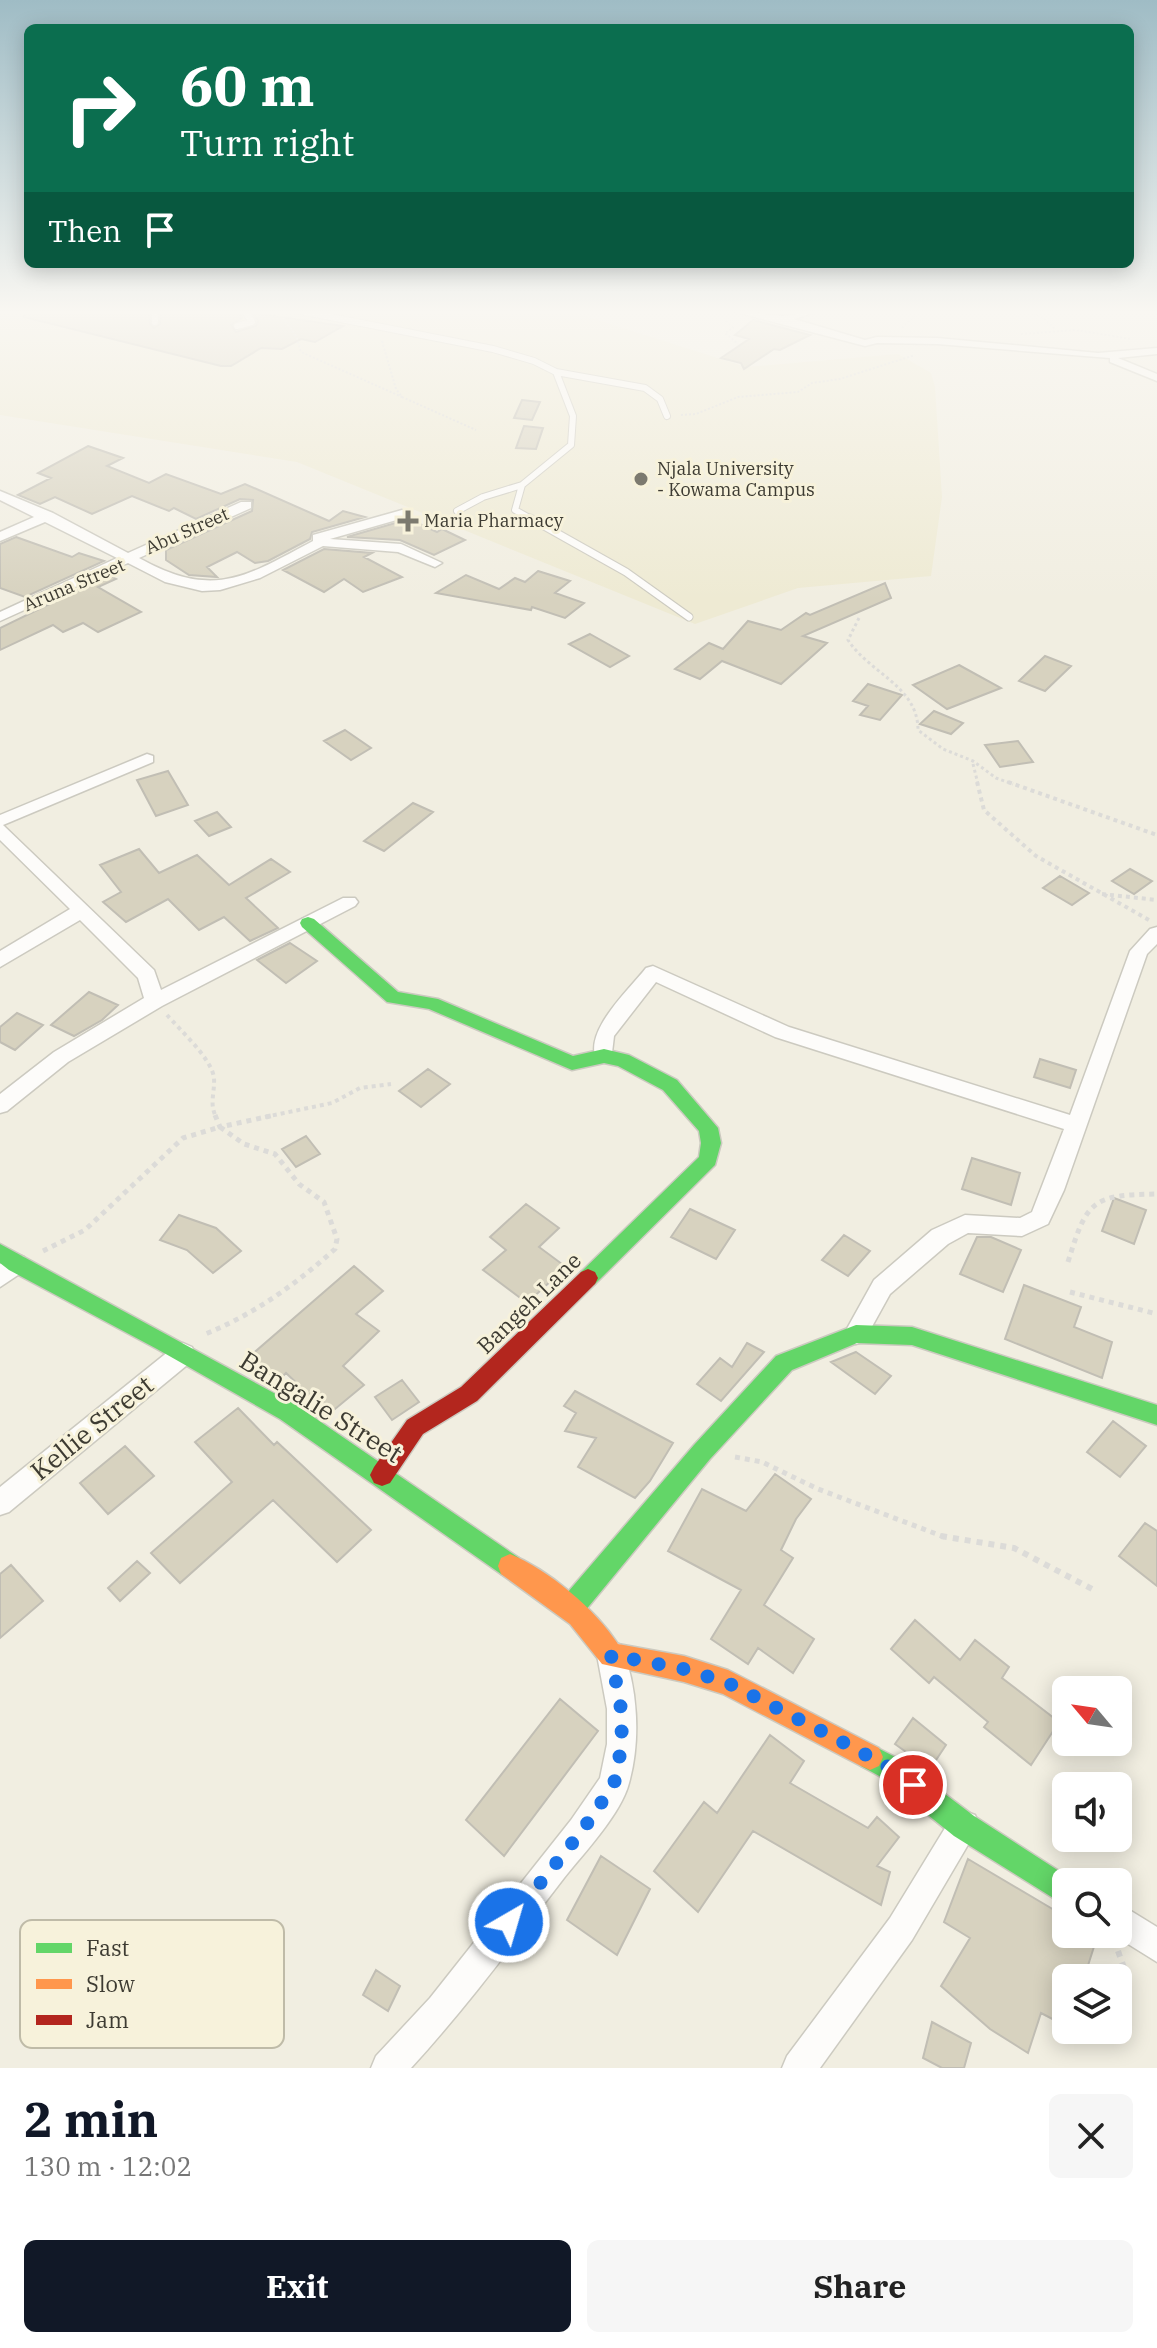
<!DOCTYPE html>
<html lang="en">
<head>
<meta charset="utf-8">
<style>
  body { margin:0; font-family:"IBM Plex Serif",serif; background:#f6f6f6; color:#222; height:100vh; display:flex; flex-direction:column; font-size:30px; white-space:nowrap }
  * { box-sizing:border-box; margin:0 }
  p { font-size:26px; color:#767676 }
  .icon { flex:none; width:44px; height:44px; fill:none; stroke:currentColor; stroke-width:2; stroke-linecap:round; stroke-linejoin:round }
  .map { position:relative; height:2068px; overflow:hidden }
  .side { display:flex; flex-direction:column; background:#fff; flex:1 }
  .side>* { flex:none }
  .top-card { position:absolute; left:24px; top:24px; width:1110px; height:244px; border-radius:12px; box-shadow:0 4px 20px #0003; background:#0b6e4f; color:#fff; overflow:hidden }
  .needle { width:52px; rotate:299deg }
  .buttons { position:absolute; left:1052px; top:1676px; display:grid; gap:16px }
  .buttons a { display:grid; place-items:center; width:80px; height:80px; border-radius:12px; background:#fff; box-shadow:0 4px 20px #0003; font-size:40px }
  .pin { position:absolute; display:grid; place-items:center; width:68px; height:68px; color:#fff; margin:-34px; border:4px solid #fff; border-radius:50%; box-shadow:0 2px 8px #0007 }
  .me { position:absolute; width:88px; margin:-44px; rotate:38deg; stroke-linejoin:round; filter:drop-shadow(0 0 6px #0008) }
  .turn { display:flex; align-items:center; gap:28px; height:168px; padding:0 24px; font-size:36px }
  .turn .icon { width:104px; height:104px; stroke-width:2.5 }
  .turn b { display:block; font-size:56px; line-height:68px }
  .then { display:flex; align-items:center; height:76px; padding:0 24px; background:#0003; gap:16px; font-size:30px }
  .round { display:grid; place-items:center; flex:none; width:84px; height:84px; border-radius:12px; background:#f6f6f6 }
  .headline { display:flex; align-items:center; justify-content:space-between; height:136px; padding:0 24px }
  h1 { font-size:48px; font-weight:700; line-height:60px; color:#111827 }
  .button { display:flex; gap:16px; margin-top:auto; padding:16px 24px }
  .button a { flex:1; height:92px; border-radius:12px; background:#111827; color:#fff; font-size:32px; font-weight:700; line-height:92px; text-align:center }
  .button a+a { background:#f6f6f6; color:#222 }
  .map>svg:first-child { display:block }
</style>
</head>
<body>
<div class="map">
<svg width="1157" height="2068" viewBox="0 0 1157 2068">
  <rect width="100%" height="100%" fill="#f1eee1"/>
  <path fill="#eeead3" d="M0,310H566L746,367L898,354L931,373L935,387L942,497L931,576L798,588L695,624L297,462L0,415Z"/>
  <path fill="#d7d2bf" stroke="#c1beb4" stroke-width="2" d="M25,310H149L150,324L154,328L160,324L161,310H238L242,318L231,325L236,332L256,326L258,321L253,313L343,326L315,342L301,339L282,349L261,348L231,366H221L24,317Z
    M753,320L810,335L780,350L774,349L744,369L741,363L721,358L749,339L735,335Z
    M522,400L540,402L532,420L514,418Z
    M524,426L543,428L536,449L516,448Z
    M88,446L123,458L107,466L149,483L166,474L221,494L245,484L329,521L343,511L365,517L312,532L310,539L268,561L255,563L237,552L207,567L217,577L189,575L166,560V550L252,511L253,500L240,499L196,519L174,508L169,511L132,496L92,514L55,497L40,504L18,495L51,478L38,473Z
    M409,519L437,532L442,529L465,540L434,555L400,540L347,537Z
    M16,537L72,557L79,553L104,561L25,597L0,588V544Z
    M324,549L372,553L364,557L402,577L363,592L344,579L324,592L283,570Z
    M538,571L570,581L555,593L584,603L565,618L532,607L531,610L436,593L466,575L499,589L515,578L525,582Z
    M109,575L116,579L98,587L141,612L98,632L83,623L63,632L53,625L0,650V628Z
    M885,583L891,598L803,636L827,643L781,684L722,661L700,679L675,669L709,643L723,649L748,621L781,630L806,613L810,615Z
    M590,634L629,656L610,667L569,644Z
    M1045,656L1071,666L1045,691L1019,681Z
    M959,665L1001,688L947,709L913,685Z
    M868,684L902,695L880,720L860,715L868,706L853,701Z
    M934,711L963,723L951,734L920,724Z
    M345,730L371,748L351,760L324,741Z
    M1018,741L1033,762L1000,767L985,745Z
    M168,771L188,805L156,816L137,780Z
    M413,803L433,812L384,851L364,841Z
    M217,812L231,827L209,836L195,821Z
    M139,849L159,873L197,855L229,885L271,859L290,872L246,898L278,928L250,941L224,917L199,930L168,899L126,922L103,902L121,892L100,865Z
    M1130,869L1152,881L1134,894L1112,881Z
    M1060,876L1089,893L1072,905L1043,888Z
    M290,943L317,961L286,983L257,960Z
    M89,992L118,1005L102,1020L74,1036L51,1025Z
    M17,1013L43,1025L15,1050L0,1042V1027Z
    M1040,1059L1076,1070L1070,1088L1034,1077Z
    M428,1069L450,1084L421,1107L399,1091Z
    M306,1136L320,1154L296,1167L282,1149Z
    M972,1158L1020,1173L1011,1205L962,1189Z
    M1114,1198L1146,1210L1134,1244L1102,1231Z
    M526,1204L559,1228L539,1247L566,1267L527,1303L483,1270L506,1250L490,1237Z
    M690,1209L735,1230L716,1259L671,1237Z
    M179,1215L216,1228L241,1251L213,1273L187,1250L160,1240Z
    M844,1235L870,1251L848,1276L822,1260Z
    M977,1237H991L1021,1250L1003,1292L960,1274Z
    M354,1266L383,1291L356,1314L379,1331L343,1366L364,1385L329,1414L286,1373L278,1381L249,1357Z
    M1024,1285L1081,1307L1074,1327L1112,1342L1102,1378L1005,1339Z
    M747,1343L764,1352L721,1401L697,1384L720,1358L732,1367Z
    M856,1352L891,1376L875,1394L831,1362Z
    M402,1380L419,1402L392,1420L375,1397Z
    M575,1391L673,1443L650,1481L635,1498L578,1467L596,1438L565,1431L576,1413L564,1406Z
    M238,1408L274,1445L277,1442L371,1530L337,1562L273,1500L180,1583L151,1553L232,1482L195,1442Z
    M1113,1421L1146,1446L1120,1477L1087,1452Z
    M125,1446L154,1476L108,1514L80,1483Z
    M775,1474L811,1499L796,1519L781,1550L793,1558L764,1605L814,1639L793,1673L758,1648L748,1664L711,1639L741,1590L668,1551L702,1489L746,1511Z
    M1145,1523L1157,1531V1586L1119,1556Z
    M137,1561L150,1573L120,1601L108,1588Z
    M11,1565L43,1601L0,1638V1574Z
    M915,1620L960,1660L975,1640L1009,1667L1002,1678L1059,1722L1031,1765L984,1727L988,1722L934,1677L929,1683L891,1649Z
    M560,1699L598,1731L504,1856L466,1820Z
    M913,1718L946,1745L930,1769L895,1744Z
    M770,1735L804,1761L790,1783L868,1828L877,1817L899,1837L877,1866L890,1872L881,1905L753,1831L698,1912L654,1871L704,1802L717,1813Z
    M601,1856L650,1889L617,1955L567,1920Z
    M968,1859L1066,1917V1934H1098L1084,1978H1066V2026L1041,2013L1028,2053L990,2029L941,1986L970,1938L944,1922Z
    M376,1970L400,1986L388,2011L363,1995Z
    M932,2022L971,2043L964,2068H942L923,2058Z"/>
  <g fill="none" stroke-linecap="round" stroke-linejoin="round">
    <g stroke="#cccac0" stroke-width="8">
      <path id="lane-far1" d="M155,310V322
        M295,310L493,349L534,361L556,372L645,388L660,399L667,416
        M237,326L252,322L244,310
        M522,485L515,510L533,520
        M457,511L483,497L522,485L571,445L573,416L556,372"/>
    </g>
    <g stroke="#cccac0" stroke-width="9">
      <path id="lane" d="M530,518L626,572L689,617"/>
    </g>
    <g stroke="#cccac0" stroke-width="3">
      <path id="street" d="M728,310C746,310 764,315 782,316C795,316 808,310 822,310L794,319L865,340L877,337L937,338L1098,353L1157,348V354L1118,358L1157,374V381L1110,362V358L937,344L877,343L865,346Z
        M0,491L53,513L128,553L241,502H251V508L139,558C213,599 244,578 313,541V535L402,510L407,511V517L330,539L401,544L442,563L435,567L398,552L323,546L260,578L220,590L202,591L165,582L128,563L0,621V612L117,558L45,522L0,541V532L34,517L0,500Z
        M147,754L153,756V762L3,825L154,970L161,990L343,898H355L358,902L355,906L162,1006L68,1062L7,1111L0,1113V1094L54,1052L144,998L138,978L80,920L0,967V951L70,909L0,840V815Z
        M1157,927V944L1147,954L1064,1190L1048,1224L1022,1236L968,1233L948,1244L890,1294L864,1341L856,1344L848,1341L844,1334L874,1280L932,1230L965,1215L1020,1218L1032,1212L1064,1129L775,1037L656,982L614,1036L611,1061H597C582,1032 629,990 646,968L653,966L789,1027L1070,1115L1130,951L1150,929Z
        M16,1254L24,1257L28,1264L24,1271L0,1287V1264Z
        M183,1343L192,1347L195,1354L192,1361L9,1512L0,1515V1487L174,1347Z
        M611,1641L621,1645C638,1687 641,1740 629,1783C621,1814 584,1853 564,1878C514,1943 466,2008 411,2068H371L376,2056L430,1998L571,1820L600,1778L607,1744V1709L597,1655L601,1645Z
        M964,1811L975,1815L979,1826L912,1940L820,2068H782L787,2056L890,1918L953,1815Z
        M1118,1903L1157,1927V1962L1112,1934H1118Z"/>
    </g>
    <g stroke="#cccac0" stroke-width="3">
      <path id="fast" d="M308,917L314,919L398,992L438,999L573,1056L604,1049L629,1055L677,1080L718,1128L721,1143L715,1165L595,1284L588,1287L581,1284L578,1278L581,1272L699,1157L701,1143L699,1131L663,1090L618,1066L604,1063L572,1070L429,1009L387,1002L302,927L300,923L302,919Z
        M0,1244L296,1405L519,1558L522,1566L519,1574L510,1578L501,1574L280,1419L157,1349L9,1270L0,1263Z
        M856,1325L912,1327L1157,1405V1425L912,1345L857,1343L792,1370L710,1459L580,1617L571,1620L562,1617L559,1608L562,1599L694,1445L776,1356Z
        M870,1744L899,1759L974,1816L1076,1882H1066V1906L954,1836L881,1777L861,1766L857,1757L861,1748Z"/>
    </g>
    <g stroke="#cccac0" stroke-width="3">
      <path id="slow" d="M510,1554C549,1570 595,1609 618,1644L684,1656L728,1670L879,1748L883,1757L879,1766L870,1770L861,1766L723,1694L684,1682L602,1664L570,1624L501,1574L498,1566L501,1558Z"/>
    </g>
    <g stroke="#cccac0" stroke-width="3">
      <path id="jam" d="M588,1269L595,1272L598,1278L595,1284L477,1401L423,1434L390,1483L382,1486L374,1483L370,1475L374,1467L407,1420L461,1387L581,1272Z"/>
    </g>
    <path stroke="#dcdbd8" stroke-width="2" stroke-dasharray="2 2" stroke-linecap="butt" d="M1018,310L1042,317L1055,329
      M283,318L296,336L301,352L402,397
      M726,321L733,328L725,333L738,344
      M902,328L920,310
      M1021,334L1076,330L1131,339
      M382,341L396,389L402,397L476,430
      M681,415L696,414L738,397L798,392L812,383L840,379L915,355"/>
    <path stroke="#dcdbd8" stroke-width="3" stroke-dasharray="3 3" stroke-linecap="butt" d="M859,618L848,640C869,673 918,686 918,730L943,749L973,761L996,778L1013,784
      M973,764L978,784"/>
    <path stroke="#dcdbd8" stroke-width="4" stroke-dasharray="4 4" stroke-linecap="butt" d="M977,782L984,810L1036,856L1149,920
      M1008,782L1157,835
      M1102,894L1157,900
      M167,1015C180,1030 212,1059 214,1078C215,1093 209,1103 216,1117
      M265,1117L332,1103L360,1088L391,1084"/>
    <path stroke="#dcdbd8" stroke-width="5" stroke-dasharray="5 5" stroke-linecap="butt" d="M215,1115L220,1127L275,1115
      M43,1251L85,1230L183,1138L220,1127L244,1144L275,1154L299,1184L324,1202L337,1239L335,1249C295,1285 253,1315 203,1335
      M1068,1262C1087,1200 1092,1195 1157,1194
      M1070,1292L1157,1314
      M735,1457L762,1462L818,1489L947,1538"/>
    <path stroke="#dcdbd8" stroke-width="6" stroke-dasharray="6 6" stroke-linecap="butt" d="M941,1536L1014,1548L1094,1590
      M1118,1951L1127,1976"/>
    <use href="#lane-far1" stroke="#fdfcfa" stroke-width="6"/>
    <use href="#lane" stroke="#fdfcfa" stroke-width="7"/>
    <use href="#street" fill="#fdfcfa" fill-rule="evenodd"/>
    <use href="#fast" fill="#63d668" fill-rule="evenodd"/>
    <use href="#slow" fill="#ff974d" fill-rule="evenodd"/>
    <use href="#jam" fill="#b3261e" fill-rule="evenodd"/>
  </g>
  <linearGradient id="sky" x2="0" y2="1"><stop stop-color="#9fbcc5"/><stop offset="0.52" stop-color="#f9f7f2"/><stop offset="1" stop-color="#f9f7f2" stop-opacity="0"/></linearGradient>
  <rect width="1157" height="600" fill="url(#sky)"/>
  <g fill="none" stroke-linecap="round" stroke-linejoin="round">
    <path stroke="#1a73e8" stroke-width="14" stroke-dasharray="0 25.2" d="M509,1922L582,1831L614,1784L622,1744L621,1709L611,1655L684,1669L728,1683L837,1739L890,1768L913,1785"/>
  </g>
  <g fill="#7c7a6f" stroke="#f7f2db" stroke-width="3">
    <circle cx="641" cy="479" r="8"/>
    <path d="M404 509h8v8h8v8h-8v8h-8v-8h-8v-8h8z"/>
  </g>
  <g text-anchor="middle" stroke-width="6" stroke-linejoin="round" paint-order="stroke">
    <g font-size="18" fill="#3d3b32" stroke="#f7f2db" text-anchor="start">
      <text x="657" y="475">Njala University<tspan x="657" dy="21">- Kowama Campus</tspan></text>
      <text x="424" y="527">Maria Pharmacy</text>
    </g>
    <g font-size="18" fill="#3d3b32" stroke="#f7f2db">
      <text transform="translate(187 531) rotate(-24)" y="6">Abu Street</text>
      <text transform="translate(74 585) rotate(-23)" y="6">Aruna Street</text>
    </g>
    <g font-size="22" fill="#3d3b32" stroke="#f7f2db">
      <text transform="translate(529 1303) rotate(-44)" y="8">Bangeh Lane</text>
    </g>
    <g font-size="26" fill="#3d3b32" stroke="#f7f2db">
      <text transform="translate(321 1407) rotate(32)" y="9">Bangalie Street</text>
      <text transform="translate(92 1428) rotate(-39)" y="9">Kellie Street</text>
    </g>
  </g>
  <rect x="20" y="1920" width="264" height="128" rx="12" fill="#f7f2db" stroke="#bfbba8" stroke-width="2"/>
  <rect x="36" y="1943" width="36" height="10" fill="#63d668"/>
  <rect x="36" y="1979" width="36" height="10" fill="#ff974d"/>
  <rect x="36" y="2015" width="36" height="10" fill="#b3261e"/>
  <g font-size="22" fill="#3d3b32">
    <text x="86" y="1956">Fast</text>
    <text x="86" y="1992">Slow</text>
    <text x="86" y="2028">Jam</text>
  </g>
</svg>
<div class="buttons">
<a><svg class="needle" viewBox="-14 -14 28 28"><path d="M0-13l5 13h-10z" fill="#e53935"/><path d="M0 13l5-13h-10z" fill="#767676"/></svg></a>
<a><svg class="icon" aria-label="sound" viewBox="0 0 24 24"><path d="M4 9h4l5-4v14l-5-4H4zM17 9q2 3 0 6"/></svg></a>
<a><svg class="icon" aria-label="search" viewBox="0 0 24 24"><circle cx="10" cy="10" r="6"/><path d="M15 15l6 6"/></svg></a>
<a><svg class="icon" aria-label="layers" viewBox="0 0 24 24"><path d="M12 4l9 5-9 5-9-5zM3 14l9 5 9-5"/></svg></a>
</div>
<div class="pin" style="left:913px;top:1785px;background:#d93025"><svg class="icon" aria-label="arrive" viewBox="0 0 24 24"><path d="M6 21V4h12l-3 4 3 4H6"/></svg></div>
<svg class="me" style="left:509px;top:1922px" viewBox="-20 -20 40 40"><circle r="17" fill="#1a73e8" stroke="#fff" stroke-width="3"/><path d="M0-11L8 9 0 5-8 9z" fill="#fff"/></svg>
<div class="top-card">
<div class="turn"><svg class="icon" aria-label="right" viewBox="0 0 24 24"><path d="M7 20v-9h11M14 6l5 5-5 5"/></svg><div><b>60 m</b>Turn right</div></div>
<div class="then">Then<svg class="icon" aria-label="arrive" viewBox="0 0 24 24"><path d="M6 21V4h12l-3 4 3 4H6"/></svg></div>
</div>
</div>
<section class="side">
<div class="headline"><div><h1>2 min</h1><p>130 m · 12:02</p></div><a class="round"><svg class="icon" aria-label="close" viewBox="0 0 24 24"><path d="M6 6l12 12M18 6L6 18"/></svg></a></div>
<div class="button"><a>Exit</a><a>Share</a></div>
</section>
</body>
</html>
